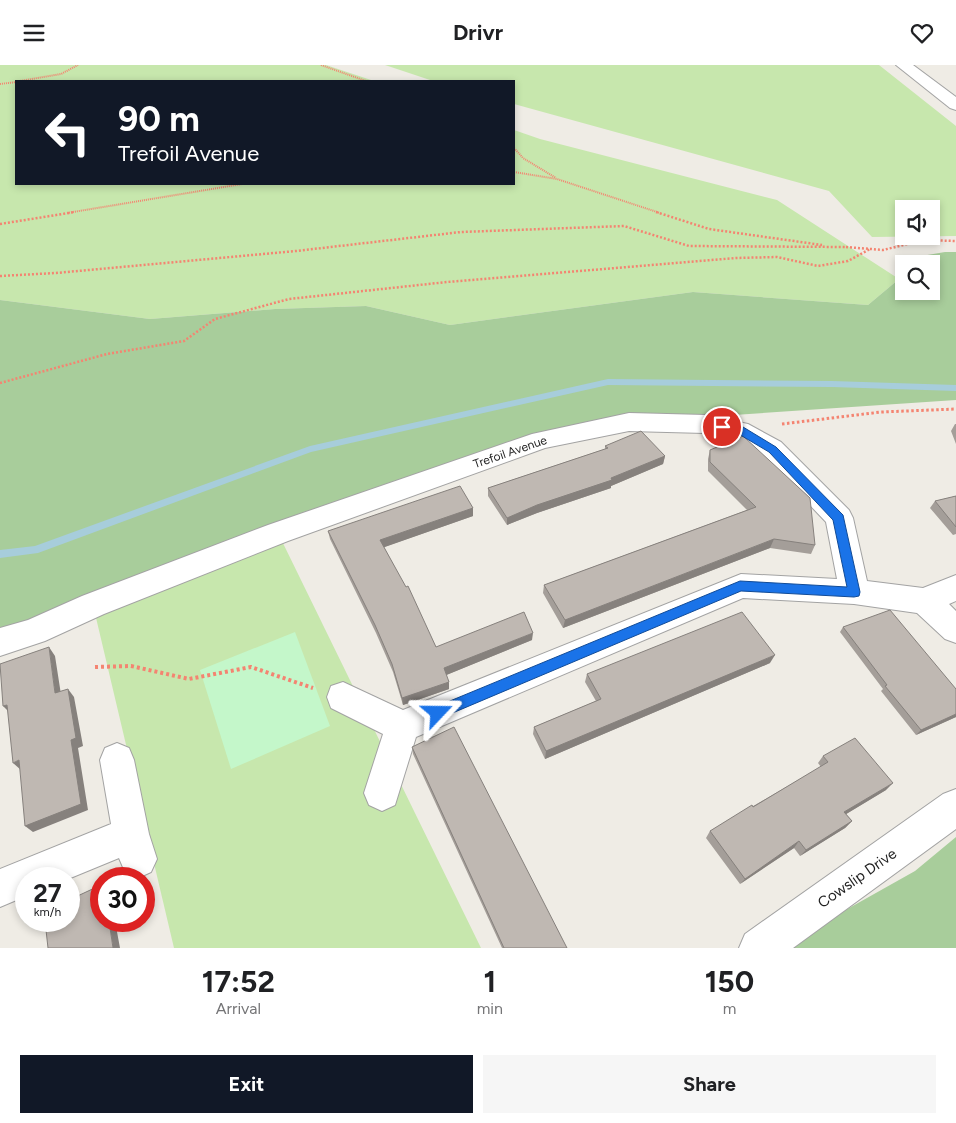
<!DOCTYPE html>
<html lang="en">
<head>
<meta charset="utf-8">
<style>
  body { margin:0; font-family:Figtree,sans-serif; background:#f6f6f6; color:#202124; height:100vh; display:flex; flex-direction:column; font-size:19px; white-space:nowrap }
  * { box-sizing:border-box; margin:0 }
  p { font-size:16px; color:#757577 }
  .icon { flex:none; width:28px; height:28px; fill:none; stroke:currentColor; stroke-width:2; stroke-linecap:round; stroke-linejoin:round }
  .map { position:relative; height:883px; overflow:hidden }
  .side { display:flex; flex-direction:column; background:#fff; flex:1 }
  .side>* { flex:none }
  .banner { position:absolute; left:15px; top:15px; width:500px; height:105px; border-radius:0px; box-shadow:0 2px 8px #0003; background:#111827; color:#fff; overflow:hidden }
  .buttons { position:absolute; left:895px; top:135px; display:grid; gap:10px }
  .buttons a { display:grid; place-items:center; width:45px; height:45px; border-radius:0px; background:#fff; box-shadow:0 2px 8px #0003; font-size:25px }
  .speed { position:absolute; left:15px; top:802px; display:flex; gap:10px; font-size:25px; font-weight:700; text-align:center }
  .speed>* { display:grid; place-content:center; width:65px; height:65px; border-radius:50%; background:#fff; box-shadow:0 2px 8px #0003; line-height:1 }
  .speed small { font-size:12px; font-weight:400 }
  .speed .limit { border:8px solid #d22; background:#fff; color:#111 }
  .pin { position:absolute; display:grid; place-items:center; width:42px; height:42px; color:#fff; margin:-21px; border:2px solid #fff; border-radius:50%; box-shadow:0 1px 5px #0007 }
  .me { position:absolute; width:55px; margin:-28px; rotate:67deg; stroke-linejoin:round; filter:drop-shadow(0 0 4px #0008) }
  .turn { display:flex; align-items:center; gap:18px; height:105px; padding:0 20px; font-size:22px }
  .turn .icon { width:65px; height:65px; stroke-width:2.5 }
  .turn b { display:block; font-size:35px; line-height:42px }
  .eta { display:flex; justify-content:space-evenly; align-items:center; height:85px; text-align:center }
  .eta b { font-size:30px; font-weight:700; line-height:35px }
  .cta { display:flex; gap:10px; margin-top:auto; padding:10px 20px }
  .cta a { flex:1; height:58px; border-radius:0px; background:#111827; color:#fff; font-size:20px; font-weight:700; line-height:58px; text-align:center }
  .cta a+a { background:#f6f6f6; color:#202124 }
  header { display:flex; justify-content:space-between; align-items:center; height:65px; padding:0 20px; background:#fff; font-size:22px; font-weight:700 }
  .map>svg:first-child { display:block }
</style>
</head>
<body>
<header><svg class="icon" aria-label="menu" viewBox="0 0 24 24"><path d="M4 6h16M4 12h16M4 18h16"/></svg>Drivr<svg class="icon" aria-label="heart" viewBox="0 0 24 24"><path d="M12 20l-8-8c-3-5 5-10 8-4 3-6 11-1 8 4z"/></svg></header>
<div class="map">
<svg width="956" height="883" viewBox="0 0 956 883">
  <rect width="100%" height="100%" fill="#efece5"/>
  <path fill="#c7e7ad" fill-rule="evenodd" d="M0,0H326L374,16H16V119H514V65L540,74L777,135L899,214L868,240L693,227L450,260L366,241L275,244L150,254L0,235Z
    M385,0H879L956,61V171L872,172L829,126L514,39V16H433ZM904,144H931V171H904Z
    M278,468L481,883H174L93,540Z"/>
  <path fill="#a8cd9b" fill-rule="evenodd" d="M945,187H956V335L629,357L542,375L0,577V235L150,254L275,244L366,241L450,260L693,227L868,240L899,214L898,195ZM904,199H931V226H904Z
    M956,772V883H778L915,806Z"/>
  <path fill="#c4f7ca" d="M295,567L330,661L231,704L200,605Z"/>
  <g fill="none" stroke-linecap="round" stroke-linejoin="round">
    <path fill="#a7cddb" fill-rule="evenodd" d="M608,314L832,316L956,320V326L832,322L608,320L311,387L38,488L0,493V485L35,481L310,381Z"/>
    <g stroke="#a3a3a3" stroke-width="2">
      <path id="minor" d="M629,348L705,350L748,359L781,377L849,445L853,453L867,516L923,523L956,510V536L949,539L956,546V578L945,574L917,548L854,539L743,533L416,672L395,740L382,746L369,740L364,728L383,669L331,643L327,632L331,621L343,617L403,645L741,509L837,514L826,457L763,391L733,373L705,368L629,366L545,383L288,476L104,549L45,576L0,591V563L28,555L82,531L268,460L532,369Z
        M117,678L129,683L134,695L149,769L157,794L151,807L138,813L125,807L119,793L68,814H26V831L0,842V804L111,759L100,695L105,683Z
        M956,724V764L793,883H739L745,869L943,729Z"/>
    </g>
    <g stroke="#a3a3a3" stroke-width="2">
      <path id="tertiary" d="M896,0H913L956,32V45L950,43Z"/>
    </g>
    <path stroke="#f48471" stroke-width="2" stroke-dasharray="1 1" stroke-linecap="butt" d="M321,0L366,16
      M20,16L61,9L78,0
      M0,19L16,17
      M514,83L523,93L556,113
      M514,107L557,114L660,148
      M67,148L242,119"/>
    <path stroke="#f48471" stroke-width="2.5" stroke-dasharray="2 2" stroke-linecap="butt" d="M656,147L709,164L822,180
      M0,159L75,147
      M846,182L883,185L924,175L956,176
      M0,211L56,208L296,186L461,167L624,161L689,181L845,182
      M0,318L107,289L184,276L215,254L289,234L447,217L736,193L777,192L818,201L848,196L870,184"/>
    <path stroke="#f48471" stroke-width="3" stroke-dasharray="2.5 2.5" stroke-linecap="butt" d="M782,359L881,347L956,344"/>
    <path stroke="#f48471" stroke-width="4" stroke-dasharray="3 3" stroke-linecap="butt" d="M95,602L131,601L189,614L251,602L313,623"/>
    <use href="#minor" fill="#fff" fill-rule="evenodd"/>
    <use href="#tertiary" fill="#fff" fill-rule="evenodd"/>
  </g>
  <path fill="#a49e99" d="M955,359H956V379L951,366Z
    M605,381L665,391L663,399L611,421V423L537,448L507,460L488,431V423L605,384Z
    M710,385L815,480L811,489L770,483L563,563L543,528L544,520L747,445L708,406V394Z
    M956,431V469L953,470L930,443L935,436Z
    M473,443V451L384,482L436,582L532,575L446,610L449,624L403,640L393,607L376,568L330,474L328,466Z
    M843,562L956,624V652L916,670L881,626L883,624L840,567Z
    M770,598L545,694L533,669L534,662L596,636L585,617L587,609Z
    M412,682L567,883H502L413,689Z
    M823,691L886,725L846,749L852,756L845,763L800,791L794,783L740,819L706,773L710,766L821,702L818,698Z"/>
  <path fill="#86817d" d="M665,391L663,399L611,421V423L537,448L507,460V453L537,440L611,413Z
    M473,443V451L382,483L380,475Z
    M774,474L770,483L563,563L565,555Z
    M533,568L532,575L444,611V603Z
    M49,582L55,591L62,636L55,628Z
    M775,590L770,598L545,694L546,686Z
    M449,617V624L403,640L402,633Z
    M68,624L74,632L83,681L78,683L88,745L33,767L25,761L71,675Z
    M7,640L11,649L3,641Z
    M956,649V652L916,670L921,665Z
    M19,695L21,705L13,698Z
    M893,718L886,725L838,754L844,747Z
    M852,756L845,763L800,791L806,785Z
    M799,776L794,783L740,819L745,814Z
    M109,856H115L120,883H113Z"/>
  <path fill="#bfb8b2" stroke="#86817d" d="M641,366L665,391L611,413L612,415L537,440L507,453L488,423L608,383L605,381Z
    M743,371L810,433L815,480L774,474L565,555L544,520L756,442L710,397V385Z
    M460,421L473,443L380,475L406,522L408,521L436,582L524,547L533,568L444,603L449,617L402,633L392,599L375,560L328,466Z
    M956,431V462L935,436Z
    M890,545L956,624V649L921,665L885,621L887,620L843,562Z
    M742,547L775,590L546,686L534,662L601,634L587,609Z
    M49,582L55,628L68,624L76,673L71,675L81,739L25,761L19,695L13,698L7,640L3,641L0,599Z
    M454,662L567,883H504L412,682Z
    M855,673L893,718L844,747L852,756L806,785L799,776L745,814L710,766L752,740L753,742L828,697L823,691Z
    M101,820V856H109L113,883H48L45,856H69V835Z"/>
  <path fill="#1a73e8" stroke="#114b97" d="M722,358L743,362L776,382L843,450L860,527L859,531L854,532L741,526L443,652L438,654L433,652L431,648L433,643L740,516L847,522L833,455L769,387L737,368L719,365L717,362Z"/>
  <g text-anchor="middle" stroke-width="4.5" stroke-linejoin="round" paint-order="stroke">
    <g font-size="12" fill="#1f1f1f" stroke="#fff">
      <text transform="translate(510 387) rotate(-19)" y="4">Trefoil Avenue</text>
    </g>
    <g font-size="15" fill="#1f1f1f" stroke="#fff">
      <text transform="translate(857 813) rotate(-35)" y="5">Cowslip Drive</text>
    </g>
  </g>
</svg>
<div class="buttons">
<a><svg class="icon" aria-label="sound" viewBox="0 0 24 24"><path d="M4 9h4l5-4v14l-5-4H4zM17 9q2 3 0 6"/></svg></a>
<a><svg class="icon" aria-label="search" viewBox="0 0 24 24"><circle cx="10" cy="10" r="6"/><path d="M15 15l6 6"/></svg></a>
</div>
<div class="speed"><div>27<small>km/h</small></div><div class="limit">30</div></div>
<div class="pin" style="left:722px;top:362px;background:#d93025"><svg class="icon" aria-label="arrive" viewBox="0 0 24 24"><path d="M6 21V4h12l-3 4 3 4H6"/></svg></div>
<svg class="me" style="left:438px;top:648px" viewBox="-20 -20 40 40"><path d="M0-17L14 15 0 8-14 15z" fill="#1a73e8" stroke="#fff" stroke-width="4"/></svg>
<div class="banner">
<div class="turn"><svg class="icon" aria-label="left" viewBox="0 0 24 24"><path d="M17 20v-9H6M10 6l-5 5 5 5"/></svg><div><b>90 m</b>Trefoil Avenue</div></div>
</div>
</div>
<section class="side">
<div class="eta">
<div><b>17:52</b><p>Arrival</p></div>
<div><b>1</b><p>min</p></div>
<div><b>150</b><p>m</p></div>
</div>
<div class="cta"><a>Exit</a><a>Share</a></div>
</section>
</body>
</html>
